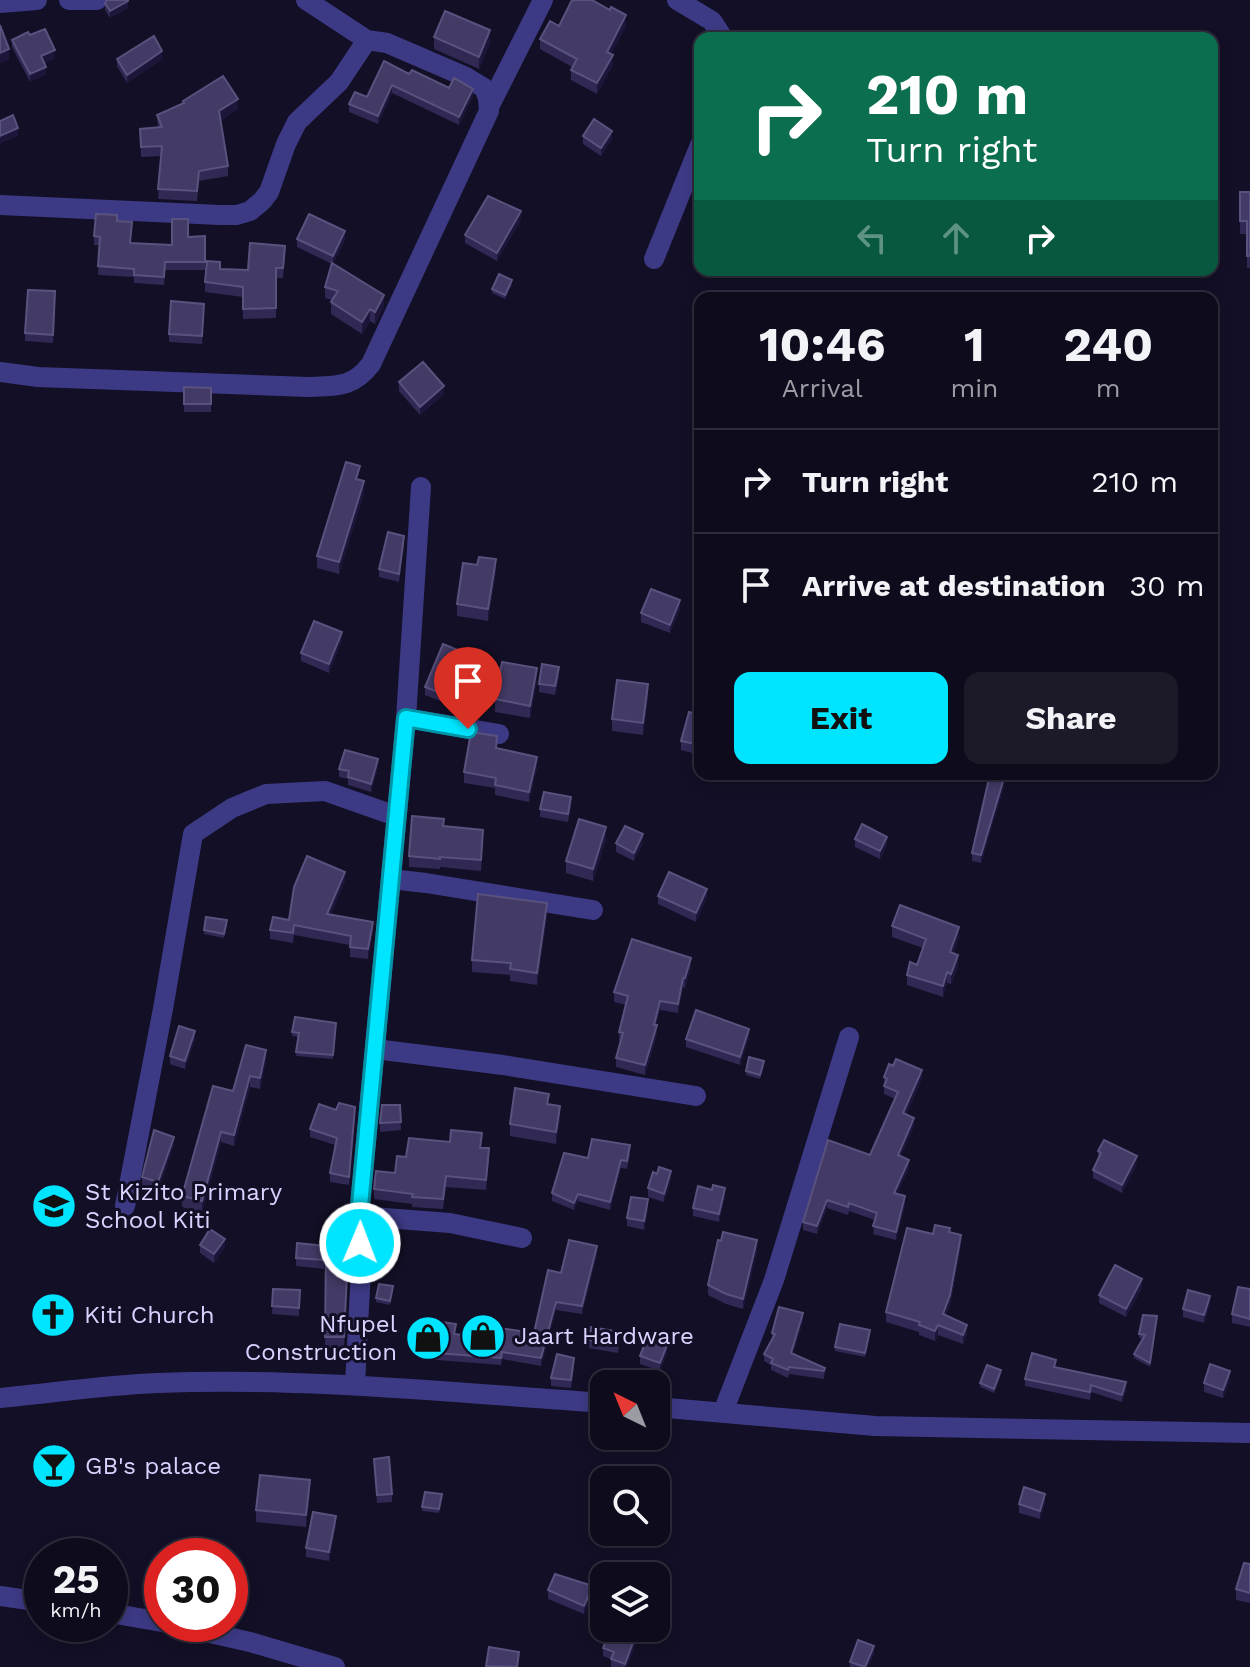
<!DOCTYPE html>
<html lang="en">
<head>
<meta charset="utf-8">
<style>
  body { margin:0; font-family:"Work Sans",sans-serif; background:#1c1929; color:#f1f3f6; height:100vh; display:flex; flex-direction:column; font-size:30px; white-space:nowrap }
  * { box-sizing:border-box; margin:0 }
  p { font-size:26px; color:#9b9ba3 }
  .icon { flex:none; width:44px; height:44px; fill:none; stroke:currentColor; stroke-width:2; stroke-linecap:round; stroke-linejoin:round }
  .map { position:relative; flex:1; overflow:hidden }
  .panel { position:absolute; left:694px; top:292px; width:524px; height:488px; display:flex; flex-direction:column; background:#0e0b1c; border-radius:16px; box-shadow:0 4px 12px #0003,0 0 0 2px #2e2b3b }
  .panel>* { flex:none }
  .banner { position:absolute; left:694px; top:32px; width:524px; height:244px; border-radius:16px; box-shadow:0 4px 12px #0003,0 0 0 2px #2e2b3b; background:#0b6e4f; color:#fff; overflow:hidden }
  .needle { width:52px; rotate:317deg }
  .fabs { position:absolute; left:590px; top:1370px; display:grid; gap:16px }
  .fabs a { display:grid; place-items:center; width:80px; height:80px; border-radius:16px; background:#0e0b1c; box-shadow:0 4px 12px #0003,0 0 0 2px #2e2b3b; font-size:40px }
  .speed { position:absolute; left:24px; top:1538px; display:flex; gap:16px; font-size:40px; font-weight:700; text-align:center }
  .speed>* { display:grid; place-content:center; width:104px; height:104px; border-radius:50%; background:#0e0b1c; box-shadow:0 4px 12px #0003,0 0 0 2px #2e2b3b; line-height:1 }
  .speed small { font-size:20px; font-weight:400 }
  .speed .limit { border:12px solid #d22; background:#fff; color:#111 }
  .pin { position:absolute; display:grid; place-items:center; width:68px; height:68px; color:#fff; margin:-82px -34px; border-radius:50% 50% 50% 0; rotate:-45deg; box-shadow:0 0 8px #0007 }
  .pin .icon { rotate:45deg }
  .me { position:absolute; width:88px; margin:-44px; rotate:1deg; stroke-linejoin:round; filter:drop-shadow(0 0 6px #0008) }
  .turn { display:flex; align-items:center; gap:28px; height:168px; padding:0 40px; font-size:36px }
  .turn .icon { width:104px; height:104px; stroke-width:2.5 }
  .turn b { display:block; font-size:56px; line-height:68px }
  .lanes { display:flex; align-items:center; height:76px; padding:0 40px; background:#0003; justify-content:center; gap:40px; direction:ltr }
  .lanes .off { opacity:.35 }
  .eta { display:flex; justify-content:space-evenly; align-items:center; height:136px; text-align:center }
  .eta b { font-size:48px; font-weight:700; line-height:56px }
  .button { display:flex; gap:16px; margin-top:auto; padding:16px 40px }
  .button a { flex:1; height:92px; border-radius:16px; background:#00e5ff; color:#111; font-size:32px; font-weight:700; line-height:92px; text-align:center }
  .button a+a { background:#1c1929; color:#f1f3f6 }
  ul { padding:0; list-style:none }
  li { display:flex; align-items:center; gap:24px; height:104px; padding:0 40px; border-top:2px solid #2e2b3b }
  li div { flex:1 }
  li b { display:block; font-size:30px }
  li em { font-style:normal }
  .map>svg:first-child { display:block }
</style>
</head>
<body>
<div class="map">
<svg width="1250" height="1667" viewBox="0 0 1250 1667">
  <rect width="100%" height="100%" fill="#130f26"/>
  <g fill="none" stroke-linecap="round" stroke-linejoin="round">
    <path stroke="#3d3a85" stroke-width="20" d="M69,0H97
      M677,0L712,21L723,38
      M0,3L37,0
      M489,107L543,0
      M0,205L220,215H237L250,211L262,201L269,192L286,144L297,122L339,82L367,40
      M654,259L700,145
      M0,372L38,377L308,387C336,386 353,388 371,364L489,111L488,98L484,88L466,77L387,43L367,40L306,0
      M406,718L499,734
      M391,879L426,883L593,910
      M375,1049L503,1065L696,1096
      M125,1206L163,1009L193,834L232,808L266,794L325,791L396,816
      M359,1216L450,1223L522,1238
      M355,1385L361,1269L359,1216L406,718L421,487
      M0,1398C52,1393 106,1385 158,1383C307,1377 456,1393 604,1403
      M656,1407L875,1426L1250,1433
      M723,1412L774,1280L849,1037
      M0,1596L42,1602
      M110,1613L162,1622
      M170,1624L250,1642L335,1667"/>
  </g>
  <path fill="#312854" d="M105,3L128,8L110,18L105,10Z
    M559,26H626L611,54L613,65L597,94L571,80V70L572,67L540,49V39Z
    M30,35L55,58L44,63L46,74L30,82L12,47V40Z
    M434,37L490,43L479,69L434,49Z
    M117,59H162L127,83L117,66Z
    M409,74L473,96L459,125L392,93L378,124L349,112V104L367,97Z
    M183,101L238,109L221,120L228,166V176L199,181L197,201L158,199L161,156L141,157L140,129L158,128L157,115L183,104Z
    M583,136L612,139L601,156L583,144Z
    M1240,192H1250V268H1247V234H1240Z
    M521,220L497,261L465,243V235Z
    M117,221L131,243L172,245L188,237L205,236V270H165L164,285L134,283V277L98,275L99,245H94V236Z
    M297,239L345,240L333,264L384,306L375,324L370,321L362,334L331,314V302L332,300L325,298V287L332,264L297,247Z
    M285,256L283,278H276V318L243,319V297L205,292V282L220,269L248,270Z
    M512,284L505,299L492,293V289Z
    M55,299L53,343L25,341V333Z
    M204,312L202,344L169,342V334Z
    M399,382L444,394L420,415L399,391Z
    M184,387L211,388V412H184Z
    M360,478L364,493L339,574L317,568V556Z
    M404,545L399,582L379,577V569Z
    M496,571L488,621L457,616V604Z
    M680,609L670,633L641,622V613Z
    M342,640L329,673L301,661V653Z
    M465,662L448,704L425,695V687Z
    M559,675L555,695L539,692V684Z
    M537,680L530,718L495,712V699Z
    M648,696L643,735L612,731V719Z
    M700,703V755L681,750V741L697,714Z
    M378,767L371,792L348,785V779L339,777V769Z
    M537,767L529,802L495,795V788L464,783V772Z
    M1003,777L1004,786L981,863L972,861V853Z
    M571,805L568,822L540,817V809Z
    M444,827L483,840L481,871L440,867V869L409,867V856Z
    M855,839L887,845L880,859L855,847Z
    M606,840L593,881L566,873V861Z
    M616,843H643L634,861L616,852Z
    M345,881L331,914L373,931L368,959L350,957V945L294,935L293,943L270,939V930L289,920Z
    M658,896L707,897L696,922L658,904Z
    M547,916L537,985L510,981V975L472,972V960Z
    M227,924L224,938L204,934V930Z
    M892,926L959,937L953,954L958,966L951,984L947,983L943,997L907,985V975L917,965L923,948L892,937Z
    M691,968L685,988L683,987L678,1013L660,1010L656,1025L657,1035L645,1075L616,1067V1058L621,1042L619,1041V1032L626,1005L614,1002V992Z
    M336,1023L333,1059L296,1056L298,1037L292,1036V1032Z
    M749,1037L740,1065L686,1047V1039Z
    M195,1039L185,1069L170,1064V1056Z
    M266,1061L260,1089L250,1087L234,1146L221,1142L202,1212L182,1207V1196L233,1091Z
    M764,1065L760,1079L746,1075V1071Z
    M884,1077L922,1078L906,1115L914,1126L901,1156L909,1168L897,1194L905,1204L896,1240L873,1234L875,1220L849,1211L848,1215L827,1208L817,1234L803,1230V1222L870,1155L895,1099L884,1094Z
    M549,1104L560,1118L556,1144L510,1136V1124Z
    M400,1105L401,1130L380,1132V1123Z
    M355,1115L349,1185L330,1182V1173L335,1145L310,1137V1129Z
    M174,1145L158,1191L142,1185V1177Z
    M481,1148L489,1159L486,1190L446,1187L443,1209L412,1207V1204L374,1199V1189L395,1173L406,1157Z
    M1098,1151L1137,1164L1122,1193L1093,1178V1170L1098,1160Z
    M630,1153L627,1169L621,1168L610,1210L578,1201L574,1210L552,1201V1193L588,1158Z
    M657,1174L671,1179L664,1202L648,1197V1188Z
    M725,1197L719,1222L693,1216V1208Z
    M648,1208L644,1230L627,1226V1218Z
    M950,1233L961,1245L950,1305L946,1315L967,1334L963,1344L938,1335L935,1341L919,1335V1332L886,1322V1312L933,1234Z
    M200,1245L225,1247L214,1263L200,1253Z
    M326,1250L344,1264V1274H347L344,1348H325Z
    M757,1251L743,1309L726,1304L708,1295V1285Z
    M325,1254L324,1269L296,1266V1258Z
    M597,1254L582,1314L556,1310L541,1366L502,1359L501,1365L424,1359V1352L455,1334L486,1338L498,1333H534L561,1273Z
    M1142,1288L1126,1317L1099,1303V1295Z
    M273,1289L300,1290L299,1316L272,1314Z
    M1250,1289V1327L1232,1323V1314Z
    M393,1290L390,1305L376,1302V1298Z
    M1210,1304L1204,1323L1183,1317V1309Z
    M803,1321L793,1354L825,1368L824,1379L789,1374L788,1378L771,1370V1365L764,1361V1354L772,1339V1333Z
    M1157,1321L1150,1367L1134,1358V1354L1143,1339L1139,1338V1334Z
    M870,1334L865,1357L835,1351V1347Z
    M589,1340H620L618,1353L589,1348Z
    M667,1353L660,1371L640,1364V1356Z
    M574,1365L571,1388L551,1386V1378Z
    M1056,1368L1126,1390L1122,1402L1091,1392L1090,1400L1025,1386V1379Z
    M1001,1374L994,1393L980,1387V1383Z
    M1230,1379L1223,1398L1204,1392V1383Z
    M374,1459L392,1494V1502L377,1503Z
    M310,1492L306,1527L256,1522V1510Z
    M442,1498L439,1513L422,1511V1507Z
    M1045,1502L1040,1519L1019,1513V1504Z
    M336,1524L329,1561L306,1557V1548Z
    M1250,1564V1603L1236,1600V1589Z
    M548,1590L593,1594L584,1614L548,1599Z
    M637,1640L627,1667H611V1659L603,1656V1648Z
    M874,1654L868,1667H850V1662Z"/>
  <path fill="#1d163a" d="M128,1V8L110,18V11Z
    M626,15V26L607,62V52Z
    M490,30V43L479,69V57Z
    M9,49V60L0,63V53Z
    M55,50V58L41,64V56Z
    M162,51V59L127,83V75Z
    M613,55V65L597,94V83Z
    M46,67V74L30,82V74Z
    M392,85V93L378,124V116Z
    M473,89V96L459,125V117Z
    M238,99V109L219,121V111Z
    M18,128V136L0,144V136Z
    M612,131V139L601,156V148Z
    M521,211V220L497,261V253Z
    M345,231V240L333,264V256Z
    M384,295V306L375,324V312Z
    M370,309V321L362,334V322Z
    M444,386V394L420,415V407Z
    M364,481V493L339,574V562Z
    M496,559V571L488,621V609Z
    M680,600V609L670,633V625Z
    M342,632V640L329,673V664Z
    M465,653V662L448,704V696Z
    M537,668V680L530,718V706Z
    M648,684V696L643,735V723Z
    M537,757V767L529,802V792Z
    M378,759V767L371,792V784Z
    M1004,778V786L981,863V855Z
    M606,827V840L593,881V869Z
    M643,834V843L634,861V853Z
    M887,837V845L880,859V851Z
    M345,872V881L327,923V914Z
    M707,889V897L696,922V913Z
    M547,903V916L537,985V973Z
    M373,922V931L368,959V949Z
    M959,927V937L950,963V952Z
    M958,955V966L951,984V974Z
    M691,958V968L685,988V978Z
    M947,972V983L943,997V986Z
    M683,978V987L678,1013V1004Z
    M660,1001V1010L655,1033L657,1025V1035L645,1075V1065Z
    M749,1029V1037L740,1065V1057Z
    M195,1031V1039L185,1069V1061Z
    M266,1050V1061L260,1089V1078Z
    M922,1070V1078L903,1121V1113Z
    M250,1076V1087L234,1146V1135Z
    M560,1106V1118L556,1144V1132Z
    M914,1118V1126L898,1163V1155Z
    M221,1132V1142L202,1212V1201Z
    M174,1137V1145L158,1191V1182Z
    M1137,1156V1164L1122,1193V1185Z
    M621,1160V1168L610,1210V1202Z
    M909,1160V1168L894,1201V1193Z
    M671,1171V1179L664,1202V1194Z
    M725,1188V1197L719,1222V1214Z
    M578,1194V1201L574,1210V1203Z
    M905,1196V1204L896,1240V1232Z
    M648,1199V1208L644,1230V1221Z
    M827,1200V1208L817,1234V1226Z
    M961,1235V1245L950,1305L943,1323V1314Z
    M225,1239V1247L214,1263V1254Z
    M757,1240V1251L743,1309V1299Z
    M597,1246V1254L582,1314V1306Z
    M1142,1279V1288L1126,1317V1309Z
    M1210,1296V1304L1204,1323V1315Z
    M556,1302V1310L541,1366V1358Z
    M803,1313V1321L791,1360V1353Z
    M938,1325V1335L935,1341V1331Z
    M967,1325V1334L963,1344V1335Z
    M667,1345V1353L660,1371V1363Z
    M1230,1371V1379L1223,1398V1390Z
    M1126,1382V1390L1122,1402V1395Z
    M310,1480V1492L306,1527V1515Z
    M1045,1494V1502L1040,1519V1511Z
    M336,1516V1524L329,1561V1552Z
    M593,1586V1594L584,1614V1606Z
    M637,1632V1640L627,1667H625V1664Z
    M874,1646V1654L868,1667H865Z"/>
  <path fill="#433a66" stroke="#5a527e" stroke-width="2" d="M107,0H128V1L110,11L105,3Z
    M572,0H592L610,10L611,7L626,15L607,52L613,55L597,83L571,70L577,59L540,39L550,21L559,26Z
    M445,11L490,30L479,57L434,37Z
    M0,25L9,49L0,53Z
    M45,29L55,50L41,56L46,67L30,74L12,40L28,32L30,35Z
    M154,36L162,51L127,75L117,59Z
    M384,61L409,74L412,70L449,88L454,78L473,89L459,117L392,85L378,116L349,104L355,92L367,97Z
    M223,76L238,99L219,111L228,166L199,171L197,191L158,189L162,146L141,147L140,129L162,127L157,115L184,103L183,101Z
    M13,115L18,128L0,136V121Z
    M594,119L612,131L601,148L583,136Z
    M1240,192H1250V256H1247V221H1240Z
    M488,196L521,211L497,253L465,235Z
    M1212,206L1216,207L1213,240L1212,239Z
    M96,214L117,215V221L132,222L130,243L172,245V219H188V237L205,236V262H165L164,277L134,275V269L98,266L100,237L94,236Z
    M309,214L345,231L333,256L297,239Z
    M250,243L285,246L283,268H276V308L243,309V287L205,282L207,261L220,262V269L248,270Z
    M332,263L384,295L375,312L370,309L362,322L331,302L338,291L325,287Z
    M499,274L512,280L505,295L492,289Z
    M28,290L55,291L53,335L25,333Z
    M171,301L204,304L202,336L169,334Z
    M423,362L444,386L420,407L399,382Z
    M184,387L211,388V404H184Z
    M346,462L360,466L356,479L364,481L339,562L317,556Z
    M388,532L404,536L399,574L379,569Z
    M479,557L496,559L488,609L457,604L463,563L477,565Z
    M651,589L680,600L670,625L641,613Z
    M314,621L342,632L329,664L301,653Z
    M443,644L465,653L448,696L425,687Z
    M502,662L537,668L530,706L495,699Z
    M542,664L559,667L555,686L539,684Z
    M617,680L648,684L643,723L612,719Z
    M700,703V745L681,741L689,712L697,714Z
    M471,732L497,736L496,748L537,757L529,792L495,785L496,778L464,772Z
    M345,750L378,759L371,784L348,777L349,771L339,769Z
    M990,774H1002V777L1004,778L981,855L972,853Z
    M544,792L571,797L568,814L540,809Z
    M412,816L444,819L443,826L483,830L481,860L440,857V859L409,856Z
    M579,819L606,827L593,869L566,861Z
    M862,824L887,837L880,851L855,839Z
    M625,826L643,834L634,853L616,843Z
    M307,856L345,872L327,914L373,922L368,949L350,947L351,936L294,925L293,933L270,930L273,917L289,920L294,887Z
    M669,872L707,889L696,913L658,896Z
    M478,894L547,903L537,973L510,969L511,963L472,960Z
    M900,905L959,927L950,952L958,955L951,974L947,972L943,986L907,975L910,962L917,965L926,939L892,926Z
    M206,917L227,920L224,934L204,930Z
    M632,939L691,958L685,978H683L678,1004L660,1001L654,1025H657L645,1065L616,1058L623,1033L619,1032L628,996L614,992Z
    M696,1010L749,1029L740,1057L686,1039Z
    M295,1017L336,1023L333,1055L296,1052L299,1033L292,1032Z
    M179,1026L195,1031L185,1061L170,1056Z
    M246,1045L266,1050L260,1078L250,1076L234,1135L221,1132L202,1201L182,1196L213,1086L233,1091Z
    M749,1057L764,1061L760,1075L746,1071Z
    M896,1059L922,1070L903,1113L914,1118L898,1155L909,1160L894,1193L905,1196L896,1232L873,1226L877,1213L849,1203L848,1207L827,1200L817,1226L803,1222L828,1140L870,1155L898,1092L884,1086L887,1079L884,1077L889,1064L893,1066Z
    M515,1088L549,1094L547,1104L560,1106L556,1132L510,1124Z
    M339,1103L355,1107L349,1177L330,1173L337,1138L310,1129L319,1104L336,1110Z
    M382,1105H400L401,1122L380,1123Z
    M154,1130L174,1137L158,1182L142,1177Z
    M451,1130L482,1133L480,1148H489L486,1180L446,1176L443,1199L412,1197L413,1194L374,1189L376,1171L395,1173L397,1156L406,1157L409,1138L450,1142Z
    M592,1139L630,1145L627,1161L621,1160L610,1202L578,1194L574,1203L552,1193L564,1153L588,1158Z
    M1104,1140L1137,1156L1122,1185L1093,1170L1101,1153L1098,1151Z
    M659,1167L671,1171L664,1194L648,1188L653,1172L657,1174Z
    M713,1185L725,1188L719,1214L693,1208L698,1186L712,1190Z
    M631,1197L648,1199L644,1221L627,1218Z
    M935,1225L950,1228L949,1232L961,1235L950,1295L943,1314L967,1325L963,1335L938,1325L935,1331L919,1325L920,1322L886,1312L907,1228L933,1234Z
    M210,1229L225,1239L214,1254L200,1245Z
    M723,1232L757,1240L743,1299L726,1294L708,1285L718,1240L721,1241Z
    M569,1240L597,1246L582,1306L556,1302L541,1358L502,1352L501,1358L424,1352L428,1320L456,1324L454,1334L486,1338V1332L498,1333L499,1328L534,1333L548,1270L561,1273Z
    M297,1243L325,1246L324,1260L296,1258Z
    M326,1250L344,1252L343,1274H347L344,1337H325Z
    M1115,1265L1142,1279L1126,1309L1099,1295Z
    M379,1284L393,1286L390,1301L376,1298Z
    M1238,1287L1250,1289V1319L1232,1314Z
    M273,1289L300,1290L299,1308L272,1306Z
    M1188,1290L1210,1296L1204,1315L1183,1309Z
    M779,1307L803,1313L791,1353L825,1368L824,1371L789,1367L788,1370L771,1363L773,1359L764,1354L775,1334L772,1333Z
    M1143,1315L1157,1316L1150,1363L1134,1354L1145,1335L1139,1334Z
    M840,1324L870,1330L865,1353L835,1347Z
    M591,1327L620,1332L618,1345L589,1340Z
    M647,1338L667,1345L660,1363L640,1356Z
    M1032,1353L1056,1360L1054,1367L1126,1382L1122,1395L1091,1385L1090,1392L1025,1379Z
    M557,1354L574,1358L571,1380L551,1378Z
    M1210,1364L1230,1371L1223,1390L1204,1383Z
    M987,1365L1001,1370L994,1389L980,1383Z
    M389,1457L392,1494L377,1495L374,1459Z
    M260,1475L310,1480L306,1515L256,1510Z
    M1024,1487L1045,1494L1040,1511L1019,1504Z
    M425,1492L442,1494L439,1509L422,1507Z
    M313,1512L336,1516L329,1552L306,1548Z
    M1244,1563L1250,1564V1593L1236,1589Z
    M555,1574L593,1586L584,1606L548,1590Z
    M611,1628H626L637,1632L625,1664L611,1659L614,1652L603,1648Z
    M858,1640L874,1646L865,1667L850,1662Z
    M489,1647L519,1652L517,1667L486,1666Z"/>
  <g fill="none" stroke-linecap="round" stroke-linejoin="round">
    <g stroke="#0095a6" stroke-width="20">
      <path id="route" d="M360,1243L359,1216L406,718L468,729"/>
    </g>
    <use href="#route" stroke="#00e5ff" stroke-width="14"/>
  </g>
  <defs>
    <g id="school-disc" transform="scale(2.3)"><circle r="9.5" fill="#00e5ff" stroke="#130f26"/><path d="M0-5L7-2L0 1L-7-2ZM-4 1L0 2.5L4 1V4Q0 6-4 4Z" fill="#111"/></g>
    <g id="church-disc" transform="scale(2.3)"><circle r="9.5" fill="#00e5ff" stroke="#130f26"/><path d="M-1.2-6h2.4v3.5h3.3v2.4h-3.3V6h-2.4V-.1h-3.3v-2.4h3.3Z" fill="#111"/></g>
    <g id="shop-disc" transform="scale(2.3)"><circle r="9.5" fill="#00e5ff" stroke="#130f26"/><path d="M-5-2.5h2.3a2.7 3.5 0 0 1 5.4 0H5L5.5 6h-11ZM-1.5-2.5h3a1.5 2.3 0 0 0-3 0Z" fill="#111"/></g>
    <g id="bar-disc" transform="scale(2.3)"><circle r="9.5" fill="#00e5ff" stroke="#130f26"/><path d="M-6-5H6L.8 .8V4.5H3.5V6h-7V4.5H-.8V.8Z" fill="#111"/></g>
  </defs>
  <g fill-rule="evenodd">
    <use href="#school-disc" x="54" y="1206"/>
    <use href="#church-disc" x="53" y="1315"/>
    <use href="#shop-disc" x="483" y="1336"/>
    <use href="#shop-disc" x="428" y="1338"/>
    <use href="#bar-disc" x="54" y="1466"/>
  </g>
  <g text-anchor="middle" stroke-width="6" stroke-linejoin="round" paint-order="stroke">
    <g font-size="24" fill="#d9d4ff" stroke="#130f26" text-anchor="start">
      <text x="85" y="1200">St Kizito Primary<tspan x="85" dy="28">School Kiti</tspan></text>
      <text x="84" y="1323">Kiti Church</text>
      <text x="397" y="1332" text-anchor="end">Nfupel<tspan x="397" dy="28">Construction</tspan></text>
      <text x="514" y="1344">Jaart Hardware</text>
      <text x="85" y="1474">GB's palace</text>
    </g>
  </g>
</svg>
<div class="fabs">
<a><svg class="needle" viewBox="-14 -14 28 28"><path d="M0-13l5 13h-10z" fill="#e53935"/><path d="M0 13l5-13h-10z" fill="#9b9ba3"/></svg></a>
<a><svg class="icon" aria-label="search" viewBox="0 0 24 24"><circle cx="10" cy="10" r="6"/><path d="M15 15l6 6"/></svg></a>
<a><svg class="icon" aria-label="layers" viewBox="0 0 24 24"><path d="M12 4l9 5-9 5-9-5zM3 14l9 5 9-5"/></svg></a>
</div>
<div class="speed"><div>25<small>km/h</small></div><div class="limit">30</div></div>
<div class="pin" style="left:468px;top:729px;background:#d93025"><svg class="icon" aria-label="arrive" viewBox="0 0 24 24"><path d="M6 21V4h12l-3 4 3 4H6"/></svg></div>
<svg class="me" style="left:360px;top:1243px" viewBox="-20 -20 40 40"><circle r="17" fill="#00e5ff" stroke="#fff" stroke-width="3"/><path d="M0-11L8 9 0 5-8 9z" fill="#fff"/></svg>
<div class="banner">
<div class="turn"><svg class="icon" aria-label="right" viewBox="0 0 24 24"><path d="M7 20v-9h11M14 6l5 5-5 5"/></svg><div><b>210 m</b>Turn right</div></div>
<div class="lanes"><svg class="icon off" aria-label="left" viewBox="0 0 24 24"><path d="M17 20v-9H6M10 6l-5 5 5 5"/></svg><svg class="icon off" aria-label="ahead" viewBox="0 0 24 24"><path d="M12 20V5M6 11l6-6 6 6"/></svg><svg class="icon" aria-label="right" viewBox="0 0 24 24"><path d="M7 20v-9h11M14 6l5 5-5 5"/></svg></div>
</div>
<section class="panel">
<div class="eta">
<div><b>10:46</b><p>Arrival</p></div>
<div><b>1</b><p>min</p></div>
<div><b>240</b><p>m</p></div>
</div>
<ul>
<li><svg class="icon" aria-label="right" viewBox="0 0 24 24"><path d="M7 20v-9h11M14 6l5 5-5 5"/></svg><div><b>Turn right</b></div><em>210 m</em></li>
<li><svg class="icon" aria-label="arrive" viewBox="0 0 24 24"><path d="M6 21V4h12l-3 4 3 4H6"/></svg><div><b>Arrive at destination</b></div><em>30 m</em></li>
</ul>
<div class="button"><a>Exit</a><a>Share</a></div>
</section>
</div>
</body>
</html>
